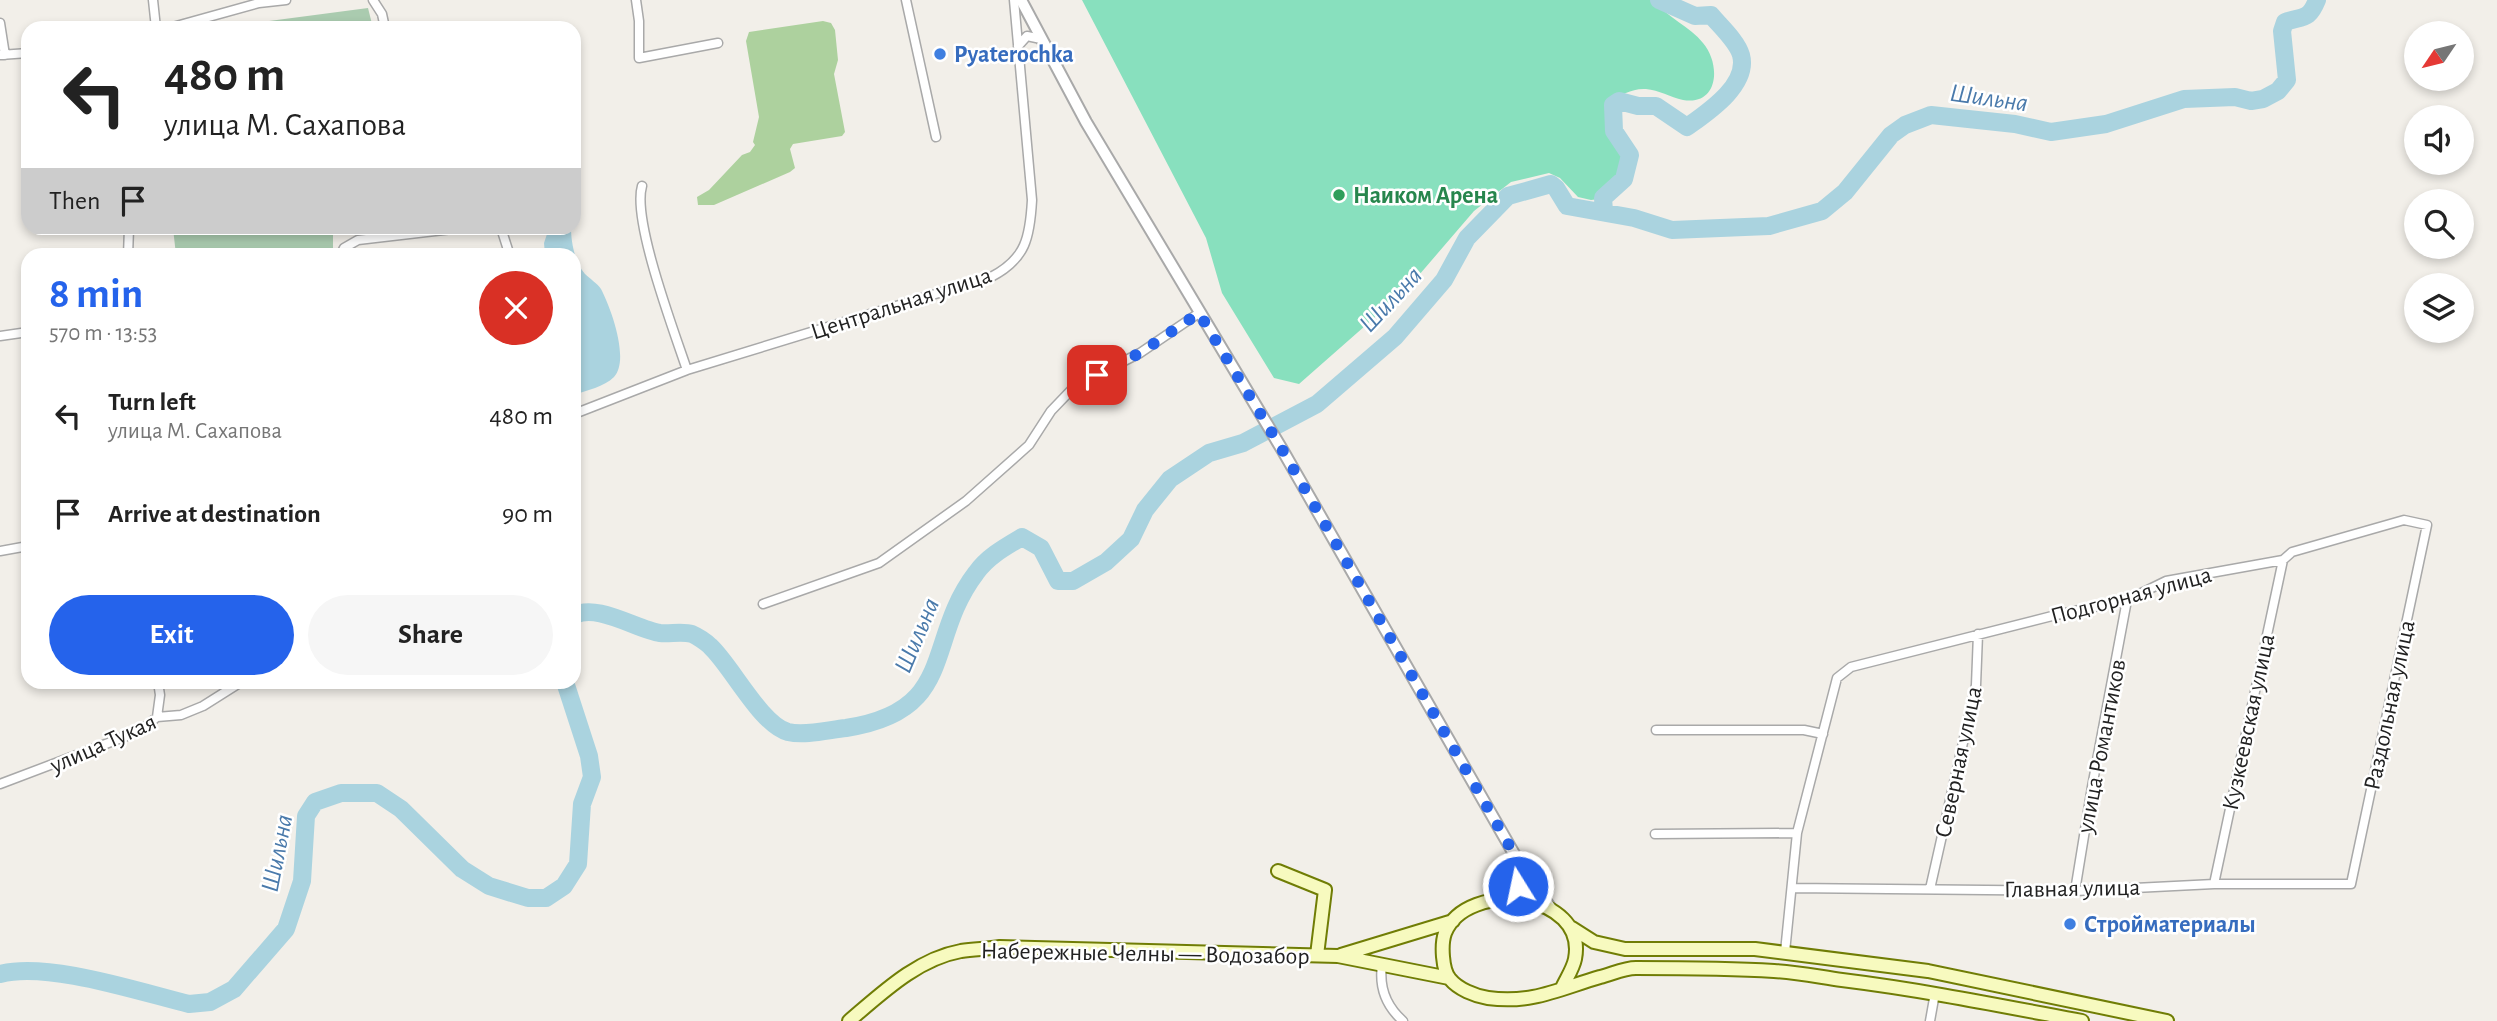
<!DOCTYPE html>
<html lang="en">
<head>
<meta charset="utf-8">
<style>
  body { margin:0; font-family:"Alegreya Sans",sans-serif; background:#f6f6f6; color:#222; height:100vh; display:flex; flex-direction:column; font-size:26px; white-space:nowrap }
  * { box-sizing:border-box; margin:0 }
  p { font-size:23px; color:#767676 }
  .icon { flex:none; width:38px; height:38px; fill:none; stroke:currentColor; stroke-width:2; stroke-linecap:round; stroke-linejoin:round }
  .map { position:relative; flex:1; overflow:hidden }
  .details { position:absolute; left:21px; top:248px; width:560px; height:441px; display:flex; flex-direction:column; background:#fff; border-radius:21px; box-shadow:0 4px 10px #0003 }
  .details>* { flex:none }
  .banner { position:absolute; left:21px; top:21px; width:560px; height:214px; border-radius:21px; box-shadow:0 4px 10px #0003; background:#fff; color:#222; overflow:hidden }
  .needle { width:46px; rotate:235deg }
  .tools { position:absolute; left:2404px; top:21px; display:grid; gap:14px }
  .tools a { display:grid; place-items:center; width:70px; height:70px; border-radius:50%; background:#fff; box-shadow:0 4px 10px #0003; font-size:35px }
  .pin { position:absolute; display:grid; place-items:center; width:60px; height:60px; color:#fff; margin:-30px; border-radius:14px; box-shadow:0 4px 10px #0006 }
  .me { position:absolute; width:77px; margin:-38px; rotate:350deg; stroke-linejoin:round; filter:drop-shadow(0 0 5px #0008) }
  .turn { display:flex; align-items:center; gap:24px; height:147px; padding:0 28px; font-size:32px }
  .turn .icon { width:91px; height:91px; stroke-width:2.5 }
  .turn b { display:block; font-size:49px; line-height:60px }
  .then { display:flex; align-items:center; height:66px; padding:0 28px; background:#0003; gap:14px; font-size:26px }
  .round { display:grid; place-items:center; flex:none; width:74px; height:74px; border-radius:37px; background:#f6f6f6 }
  .overview { display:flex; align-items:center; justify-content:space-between; height:119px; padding:0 28px }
  h1 { font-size:42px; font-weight:700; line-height:52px; color:#2563eb }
  .button { display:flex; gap:14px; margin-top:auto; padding:14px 28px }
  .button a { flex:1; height:80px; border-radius:42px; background:#2563eb; color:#fff; font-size:28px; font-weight:700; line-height:80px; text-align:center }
  .button a+a { background:#f6f6f6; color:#222 }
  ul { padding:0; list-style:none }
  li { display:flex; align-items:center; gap:21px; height:98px; padding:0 28px }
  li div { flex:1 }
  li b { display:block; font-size:26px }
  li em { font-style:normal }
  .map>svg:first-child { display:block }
</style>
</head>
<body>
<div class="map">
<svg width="2497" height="1021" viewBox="0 0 2497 1021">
  <rect width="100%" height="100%" fill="#f2efe9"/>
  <path fill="#add19e" d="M823,21L831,23L835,30L838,60L834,74L845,132L842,136L793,144L790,149L795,168L790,172L714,205H698L697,197L709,190L742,155L750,152L755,145L753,142L759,117L746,41L749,32Z"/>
  <path fill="#aacbaf" d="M368,8L373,28H216Z
    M173,228H333V255H176Z"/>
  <path fill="#88e0be" d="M1082,0H1654C1667,18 1690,26 1703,43C1721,64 1719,106 1683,100C1670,97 1659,90 1646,89C1632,88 1621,95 1611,102L1609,131L1619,147L1624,167L1622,183L1617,192L1607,198L1591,200L1578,197L1560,178L1549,173L1511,182L1474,211L1407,289L1299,384L1274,378L1222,293L1206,238Z"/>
  <path fill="#aad3df" d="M549,228H571C571,242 575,263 585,274C590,279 597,283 601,289C611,308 630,360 614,377C604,387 587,390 574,395V256L545,255L544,243Z"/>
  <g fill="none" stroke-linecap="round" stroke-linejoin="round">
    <path stroke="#aad3df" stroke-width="18" d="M1604,211L1603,198L1624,179L1630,155L1614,131L1613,105L1619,101L1638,106H1656L1687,127C1708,112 1749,85 1741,55C1737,41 1720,26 1711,15L1695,16L1659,0
      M574,616C595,602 638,630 660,633C670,634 683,631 692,634C697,636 706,642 710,646C731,665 761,725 788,732C805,736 828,730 846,728C958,711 924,641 976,573C987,557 1005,547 1022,537L1041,548L1058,581H1073L1106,562L1131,539L1145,510L1170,479L1209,453L1243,443L1317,404L1395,337L1444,280L1467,238L1508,196L1551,184L1556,188L1567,206L1634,218L1672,230L1769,226L1822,211L1845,192L1891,135L1905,125L1931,115L2015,124L2051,132L2106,124L2184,99L2235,97L2251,101L2263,99L2278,91L2287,80L2282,31L2285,22C2304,16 2309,20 2317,0
      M0,974C47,961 140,992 189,1004L210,1002L234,989L286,929L302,881L306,816L315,802L341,793H377L401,809L462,869L489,886L528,898H546L564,886L578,864L582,804L592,777L589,756L565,682"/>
    <g stroke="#a9a9a9" stroke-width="11">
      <path id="minor" d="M153,0L156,28
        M373,0L382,14L385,28
        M636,0L639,21V58L718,43
        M906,0L936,137
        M0,23L5,55
        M169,28L259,3L286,0
        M1018,46L1027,36L1041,39
        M0,55L28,53
        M642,186C632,220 674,331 687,370
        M501,228L510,256
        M128,256L129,228
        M340,256L344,248L358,240L461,228
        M0,336L28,332
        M574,414L687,370L991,277C1026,259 1030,237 1032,200L1014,0
        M0,551L28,546
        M763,604L879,563L966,501L1029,445L1051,411L1075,386L1140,353L1199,313
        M157,717L160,695L158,682
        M1656,730H1804L1823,734
        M0,784L140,731L157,717L181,715L203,706L241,682
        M1655,834L1797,833
        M2214,884L2283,560
        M1930,889L1976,685L1978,634
        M2075,891L2092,787L2127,600
        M1785,952L1797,833L1837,678L1851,667L2056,615L2127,600L2166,581L2283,560L2292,552L2404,520L2427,525L2351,884H2214L2075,891L1792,888
        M1382,965C1379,987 1386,1006 1403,1021
        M1930,1021L1935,993"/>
    </g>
    <g stroke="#a9a9a9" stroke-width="14">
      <path id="tertiary" d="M1021,0L1086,122L1283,451L1521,866L1552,910
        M1507,900L1518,886L1521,866"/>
    </g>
    <g stroke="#707d05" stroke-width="16">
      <path id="secondary" d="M1278,871L1325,890L1317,955
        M1572,928L1594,942L1625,949H1755L1928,971L2167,1021
        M1341,955L1453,921
        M1562,988C1566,979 1573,969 1575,959C1588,892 1467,879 1445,933C1441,944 1442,970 1450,979C1458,989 1475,996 1488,998C1532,1004 1559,989 1600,977C1612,974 1624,968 1636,968C1682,968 1728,968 1774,971C1797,972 1820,977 1842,980C1923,990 2002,1006 2082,1021
        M849,1021C882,993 917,959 961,951C974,949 987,949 1000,947L1338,956L1449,978"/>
    </g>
    <use href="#minor" stroke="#fff" stroke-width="8"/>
    <use href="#tertiary" stroke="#fff" stroke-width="10"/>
    <use href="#secondary" stroke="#f7fabf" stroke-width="12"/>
  </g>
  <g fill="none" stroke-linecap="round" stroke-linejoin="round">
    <path stroke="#2563eb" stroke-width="12" stroke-dasharray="0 21.6" d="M1097,375L1140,353L1199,313L1283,451L1521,866L1518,886"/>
  </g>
  <g fill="#3f7fe0" stroke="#fff" stroke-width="2.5">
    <circle cx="940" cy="54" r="7"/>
    <circle cx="2070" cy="924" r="7"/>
  </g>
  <circle fill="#2e9e5b" stroke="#fff" stroke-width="2.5" cx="1339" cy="195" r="7"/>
  <g text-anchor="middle" stroke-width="5" stroke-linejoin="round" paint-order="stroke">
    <g font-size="24" font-weight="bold" fill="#366cbe" stroke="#fff" text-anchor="start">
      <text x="954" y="62">Pyaterochka</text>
      <text x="2084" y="932">Стройматериалы</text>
    </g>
    <g font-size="24" font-weight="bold" fill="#27864d" stroke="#fff" text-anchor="start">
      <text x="1353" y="203">Наиком Арена</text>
    </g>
    <g font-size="24" fill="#222" stroke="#fff">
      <text transform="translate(901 303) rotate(-18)" y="8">Центральная улица</text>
      <text transform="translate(2131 595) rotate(-15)" y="8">Подгорная улица</text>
      <text transform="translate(2389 705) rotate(-78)" y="8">Раздольная улица</text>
      <text transform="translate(2248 722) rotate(-78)" y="8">Кузкеевская улица</text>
      <text transform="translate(103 743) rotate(-24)" y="8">улица Тукая</text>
      <text transform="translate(2101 746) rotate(-79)" y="8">улица Романтиков</text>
      <text transform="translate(1958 762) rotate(-78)" y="8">Северная улица</text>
      <text transform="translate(2072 888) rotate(-1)" y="8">Главная улица</text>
      <text transform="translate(1145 953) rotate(1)" y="8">Набережные Челны — Водозабор</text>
    </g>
    <g font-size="26" font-style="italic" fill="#4a7aab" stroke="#fff">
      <text transform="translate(1989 97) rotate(8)" y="9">Шильна</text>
      <text transform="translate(1390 299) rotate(-47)" y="9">Шильна</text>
      <text transform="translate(916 635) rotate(-67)" y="9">Шильна</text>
      <text transform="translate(276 853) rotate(-79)" y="9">Шильна</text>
    </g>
  </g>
</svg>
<div class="tools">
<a><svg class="needle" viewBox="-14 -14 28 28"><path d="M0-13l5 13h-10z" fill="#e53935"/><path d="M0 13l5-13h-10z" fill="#767676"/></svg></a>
<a><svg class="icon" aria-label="sound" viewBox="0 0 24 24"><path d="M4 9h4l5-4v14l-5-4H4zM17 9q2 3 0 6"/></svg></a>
<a><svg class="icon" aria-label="search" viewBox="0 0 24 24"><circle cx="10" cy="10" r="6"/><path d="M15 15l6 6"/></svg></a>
<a><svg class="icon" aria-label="layers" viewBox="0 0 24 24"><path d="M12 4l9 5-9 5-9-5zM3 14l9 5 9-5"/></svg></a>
</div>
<div class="pin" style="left:1097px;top:375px;background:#d93025"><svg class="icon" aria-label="arrive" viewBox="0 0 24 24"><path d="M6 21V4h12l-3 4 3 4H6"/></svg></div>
<svg class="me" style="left:1518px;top:886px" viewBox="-20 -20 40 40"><circle r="17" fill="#2563eb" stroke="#fff" stroke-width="3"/><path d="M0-11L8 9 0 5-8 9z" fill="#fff"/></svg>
<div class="banner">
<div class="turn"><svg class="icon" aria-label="left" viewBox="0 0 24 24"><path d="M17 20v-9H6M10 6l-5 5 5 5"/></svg><div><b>480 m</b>улица М. Сахапова</div></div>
<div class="then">Then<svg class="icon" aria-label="arrive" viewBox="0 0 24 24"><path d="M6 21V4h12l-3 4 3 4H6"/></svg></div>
</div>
<section class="details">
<div class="overview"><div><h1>8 min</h1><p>570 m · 13:53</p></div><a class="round" style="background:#d93025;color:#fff"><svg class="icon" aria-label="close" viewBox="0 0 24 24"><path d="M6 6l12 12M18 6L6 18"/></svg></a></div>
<ul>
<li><svg class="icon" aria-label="left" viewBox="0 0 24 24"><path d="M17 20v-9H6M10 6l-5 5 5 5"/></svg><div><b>Turn left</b><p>улица М. Сахапова</p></div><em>480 m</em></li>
<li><svg class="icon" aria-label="arrive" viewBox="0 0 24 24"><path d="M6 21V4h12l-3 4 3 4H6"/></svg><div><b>Arrive at destination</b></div><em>90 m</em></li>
</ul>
<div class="button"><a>Exit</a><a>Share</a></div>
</section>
</div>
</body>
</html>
